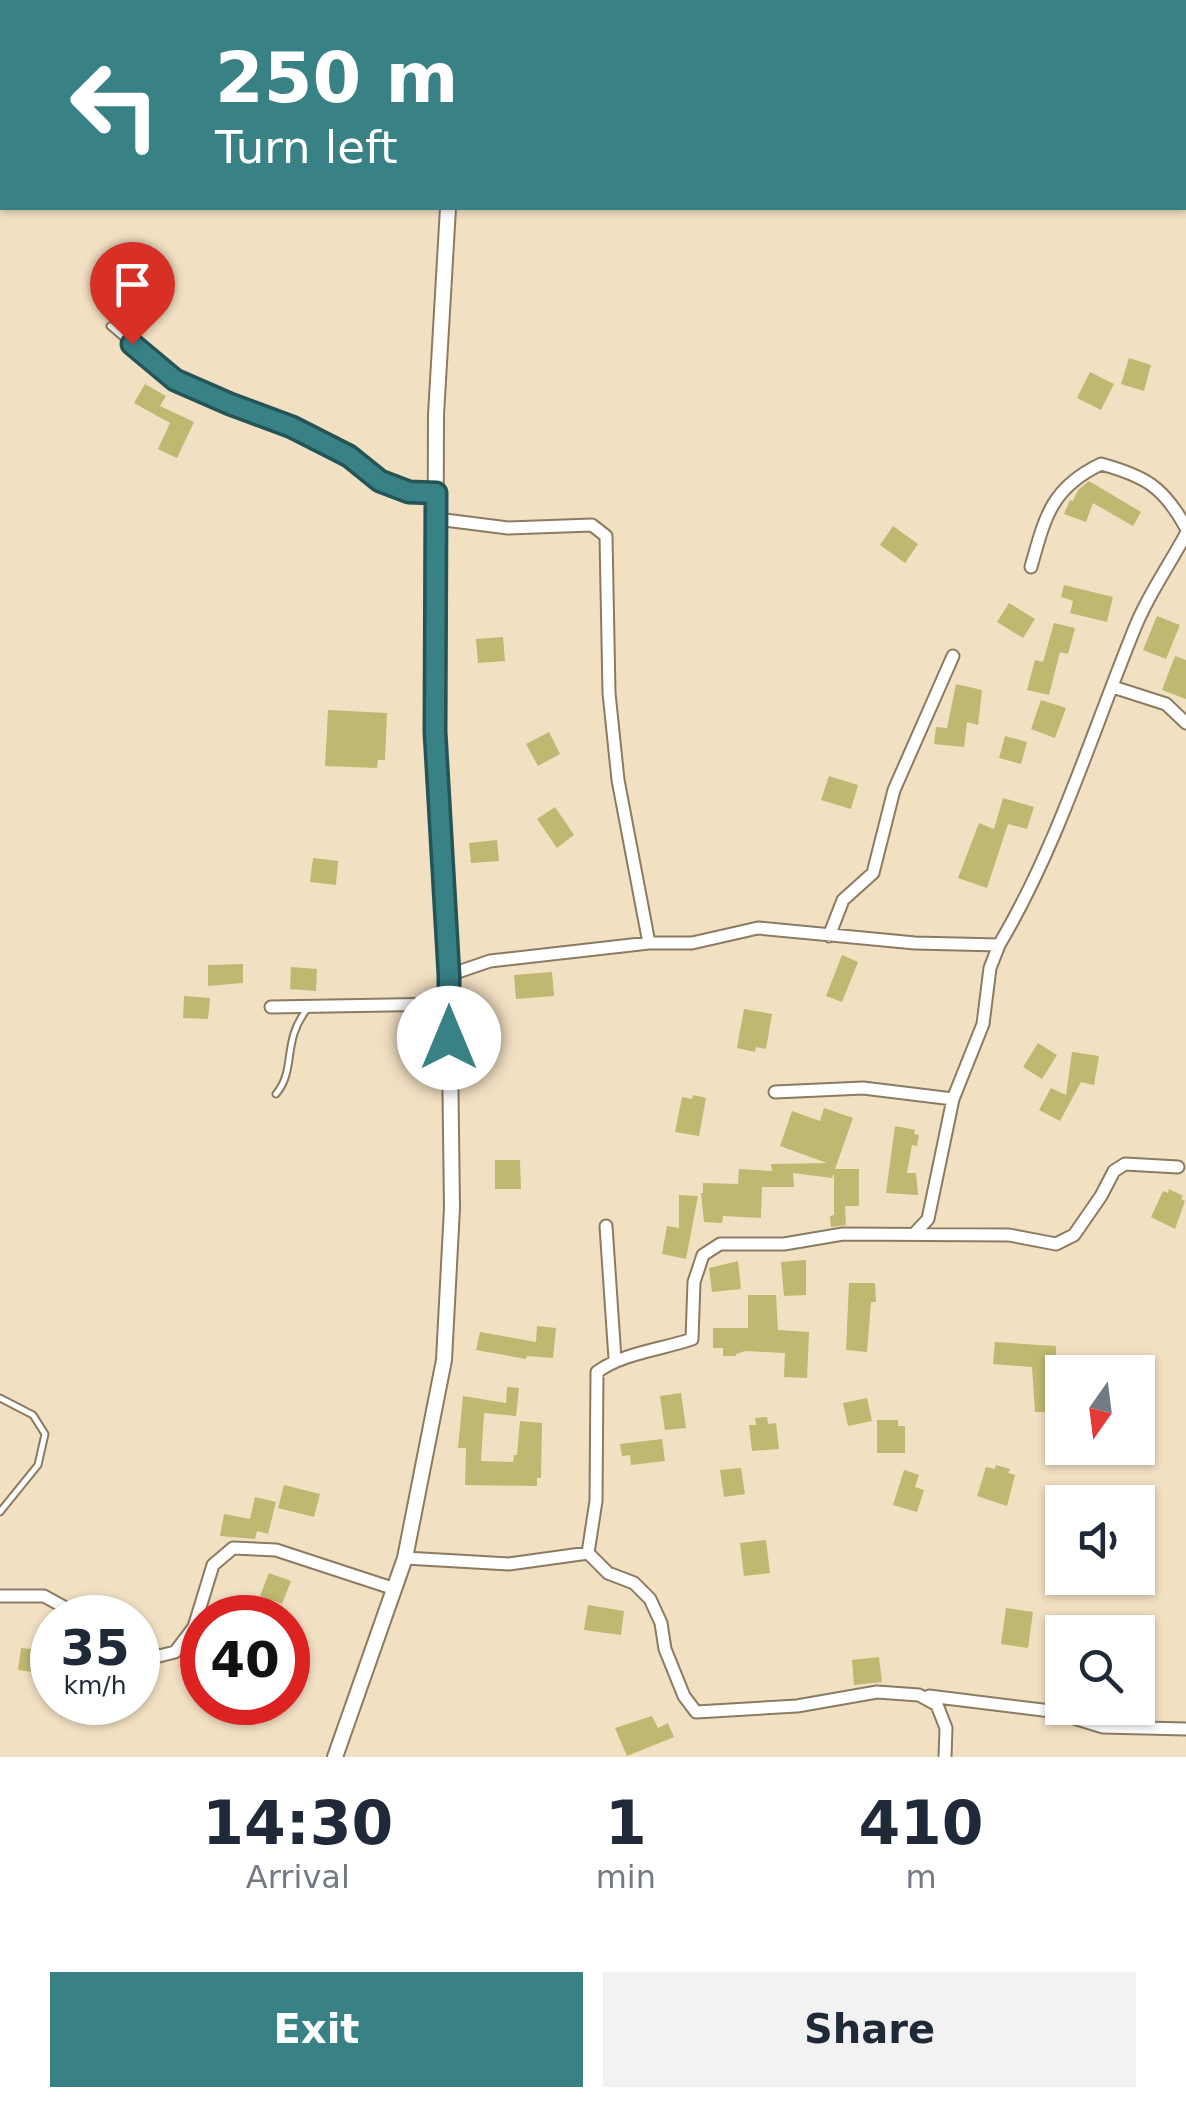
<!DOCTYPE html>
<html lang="en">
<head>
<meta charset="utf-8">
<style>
  body { margin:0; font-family:"DejaVu Sans",sans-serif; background:#f2f2f3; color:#1f2937; height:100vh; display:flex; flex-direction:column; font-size:38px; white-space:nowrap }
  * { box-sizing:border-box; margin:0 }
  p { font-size:32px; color:#747a83 }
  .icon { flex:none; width:55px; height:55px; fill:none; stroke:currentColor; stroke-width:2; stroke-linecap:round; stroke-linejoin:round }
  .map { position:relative; height:1757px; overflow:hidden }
  .side { display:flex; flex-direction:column; background:#fff; flex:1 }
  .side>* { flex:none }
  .hud { position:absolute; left:0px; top:0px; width:1188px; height:210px; box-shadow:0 2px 8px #0004; background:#388185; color:#fff; overflow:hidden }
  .needle { width:65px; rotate:194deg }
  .fabs { position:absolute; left:1045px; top:1355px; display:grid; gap:20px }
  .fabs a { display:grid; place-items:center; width:110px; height:110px; border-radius:0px; background:#fff; box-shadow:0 2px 8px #0004; font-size:50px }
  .speed { position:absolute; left:30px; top:1595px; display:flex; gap:20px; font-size:50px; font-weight:700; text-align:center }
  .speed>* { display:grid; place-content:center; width:130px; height:130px; border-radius:50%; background:#fff; box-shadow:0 2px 8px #0004; line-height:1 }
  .speed small { font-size:25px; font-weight:400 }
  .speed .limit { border:15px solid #d22; background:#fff; color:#111 }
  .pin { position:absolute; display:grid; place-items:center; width:85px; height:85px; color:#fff; margin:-102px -42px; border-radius:50% 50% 50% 0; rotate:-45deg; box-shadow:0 0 10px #0007 }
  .pin .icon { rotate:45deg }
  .me { position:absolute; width:110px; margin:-55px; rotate:0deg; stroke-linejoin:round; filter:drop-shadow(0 0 8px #0008) }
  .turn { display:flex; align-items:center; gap:35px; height:210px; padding:0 50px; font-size:45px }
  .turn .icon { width:130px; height:130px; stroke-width:2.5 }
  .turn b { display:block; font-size:70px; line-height:85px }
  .eta { display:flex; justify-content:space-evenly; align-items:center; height:170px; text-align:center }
  .eta b { font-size:60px; font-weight:700; line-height:70px }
  .button { display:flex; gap:20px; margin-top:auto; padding:20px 50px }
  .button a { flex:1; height:115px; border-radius:0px; background:#388185; color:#fff; font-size:40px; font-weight:700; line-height:115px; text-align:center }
  .button a+a { background:#f2f2f3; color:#1f2937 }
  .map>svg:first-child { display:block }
</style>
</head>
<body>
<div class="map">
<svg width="1186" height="1757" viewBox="0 0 1186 1757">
  <rect width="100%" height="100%" fill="#f2e0c3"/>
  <path fill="#bfb870" d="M1129,358L1151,365L1144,391L1121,384Z
    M1090,372L1114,384L1101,410L1077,398Z
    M145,384L166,396L160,406L194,422L177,458L158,449L170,423L134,403Z
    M1089,481L1141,512L1133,526L1093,503L1086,522L1064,514L1070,500L1073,501L1078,490Z
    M893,526L918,544L905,563L880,545Z
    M1064,585L1113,597L1107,622L1070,613L1073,601L1061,597Z
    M1009,603L1035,619L1023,638L997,622Z
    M1157,616L1180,625L1166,659L1143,650Z
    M1054,623L1075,628L1068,654L1060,652L1049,695L1027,690L1035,660L1043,662Z
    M503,637L505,661L478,663L476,639Z
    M1175,656L1186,660V699L1162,690Z
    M956,684L982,690L978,725L967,722L964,747L934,744L936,727L947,728Z
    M1041,700L1066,708L1055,738L1031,729Z
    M328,710L387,713L385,760H378L377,768L325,766Z
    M549,732L560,754L538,766L526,744Z
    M1005,736L1027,742L1021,764L999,758Z
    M829,776L858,785L851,809L821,800Z
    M1003,798L1034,807L1027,829L1008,824L987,888L958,878L979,823L994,829Z
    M555,807L574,835L557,848L537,819Z
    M497,840L499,861L471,863L469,843Z
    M313,858L338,861L336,885L310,882Z
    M842,955L858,962L842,1002L826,996Z
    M243,964V983L208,986V965Z
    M291,967L317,969L316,991L290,989Z
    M552,972L554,996L516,999L514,975Z
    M184,996L210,998L208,1019L183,1018Z
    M744,1009L772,1014L766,1049L756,1047L755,1052L737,1048Z
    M1038,1043L1057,1055L1042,1079L1023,1067Z
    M1072,1052L1099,1056L1094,1085L1081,1082L1060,1121L1039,1110L1051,1088L1066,1095Z
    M693,1095L706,1098L699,1136L675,1132L682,1097L692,1099Z
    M824,1108L853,1118L835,1169H859V1206H845L846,1225L831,1227L830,1216L834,1215V1173L832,1178L793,1173L794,1187H762L761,1218L723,1216L722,1223L704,1222L701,1193H703V1183L738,1184L739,1169L772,1171L771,1164L827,1163L780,1146L792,1111L820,1121Z
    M895,1126L915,1130L914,1134L919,1135L917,1146L912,1145L907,1173H916L918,1195L886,1193Z
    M495,1160H520L521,1189H495Z
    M1169,1189L1183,1196L1181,1199L1185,1201L1175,1229L1151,1217L1163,1191L1168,1193Z
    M679,1195L698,1196L686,1259L662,1254L667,1226L679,1228Z
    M806,1260V1295L784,1296L781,1262Z
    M738,1261L741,1289L712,1292L709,1268Z
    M849,1283H875L876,1302H871L867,1352L846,1350Z
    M748,1295H776L778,1330L809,1332L807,1378L784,1377L785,1353L745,1351L736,1354V1356H723V1348H713V1328H748Z
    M537,1326L556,1328L553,1358L527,1356L526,1359L476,1350L480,1332L536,1342Z
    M995,1342L1056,1346V1405H1047V1412H1035L1032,1367L993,1364Z
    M507,1387L519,1388L516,1416L484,1413L481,1461L513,1462L514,1455H517L520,1421L542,1423L541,1478H537V1486L465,1485L466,1448H458L463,1396L506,1403Z
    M681,1393L686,1428L665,1430L660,1396Z
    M867,1398L872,1421L848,1426L843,1403Z
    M767,1417L768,1424L776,1423L779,1449L752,1451L749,1425H756L755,1418Z
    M877,1420H898V1426H905V1453H877Z
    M662,1439L665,1461L631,1465L630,1455L622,1456L620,1444Z
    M996,1465L1010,1469L1008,1473L1015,1475L1007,1506L977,1496L986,1467L995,1469Z
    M741,1468L745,1494L724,1497L720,1470Z
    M904,1470L919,1475L915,1487L924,1490L917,1512L893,1505Z
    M284,1485L320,1494L314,1517L278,1508Z
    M255,1497L276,1502L268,1534L257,1531L255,1539L220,1536L224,1514L250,1519Z
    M766,1540L770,1573L744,1576L740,1543Z
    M269,1573L291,1581L282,1604L260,1596Z
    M218,1602L271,1612L270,1618H215Z
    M588,1605L624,1611L621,1635L584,1630Z
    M1006,1608L1033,1612L1028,1648L1001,1644Z
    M21,1648L49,1651L46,1674L18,1670Z
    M879,1657L882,1682L854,1685L852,1660Z
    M652,1716L658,1728L668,1723L674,1737L627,1756L615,1728Z"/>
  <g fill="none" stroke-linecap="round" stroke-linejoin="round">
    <g stroke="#8b7b61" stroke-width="9">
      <path id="service" d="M110,326C131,343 152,366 176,380C211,402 253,410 290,426C342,448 378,490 435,493
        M276,1094C297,1069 281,1041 308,1008
        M0,1398L33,1415L45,1434L38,1465L0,1512"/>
    </g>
    <g stroke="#8b7b61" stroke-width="15">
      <path id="minor" d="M437,519L508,528L592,525L606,536L609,693L618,780L649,943
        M1031,567C1045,517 1051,488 1101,464C1145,476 1164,487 1186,528
        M1113,687L1166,704L1186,723
        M829,936L843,900L873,873L894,790L953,656
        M449,975L490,961L649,943H692L758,928L915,943L999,945C1056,849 1090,739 1132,635C1145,600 1168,567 1186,534
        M271,1007L449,1004
        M775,1092L863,1088L953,1099
        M606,1226L615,1359
        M915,1233L928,1219L953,1099L983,1024L990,968L999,945
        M588,1553L608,1573L634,1583L650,1599L661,1623L665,1649L684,1696L696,1712L797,1706L877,1692L919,1695L937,1705L946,1728L945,1757
        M405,1558L509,1564L588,1553L596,1501L597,1372C623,1353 660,1350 692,1339L694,1282L703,1255L720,1244H784L843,1234L1009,1235L1056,1244L1074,1235L1101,1196L1114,1171L1125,1164L1178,1167
        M0,1596H44L84,1618
        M138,1646L159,1656L175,1652L194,1627L213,1565L233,1548L276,1550L395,1589
        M929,1696L1051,1711L1103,1727L1186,1729"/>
    </g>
    <g stroke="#8b7b61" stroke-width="18">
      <path id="tertiary" d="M461,2V0
        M335,1757L405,1558L444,1360L452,1208L449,975L435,732L436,415L448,208"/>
    </g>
    <use href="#service" stroke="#fff" stroke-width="5"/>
    <use href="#minor" stroke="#fff" stroke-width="11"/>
    <use href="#tertiary" stroke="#fff" stroke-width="14"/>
  </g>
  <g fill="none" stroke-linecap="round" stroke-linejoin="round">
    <g stroke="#245456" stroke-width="25">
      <path id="route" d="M132,344L175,380L230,404L292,427L349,456L380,481L409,492L436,493L435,732L449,975V1038"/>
    </g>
    <use href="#route" stroke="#388185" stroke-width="18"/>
  </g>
</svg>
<div class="fabs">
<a><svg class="needle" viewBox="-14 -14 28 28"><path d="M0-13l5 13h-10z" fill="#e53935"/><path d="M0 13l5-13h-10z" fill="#747a83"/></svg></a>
<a><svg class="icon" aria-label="sound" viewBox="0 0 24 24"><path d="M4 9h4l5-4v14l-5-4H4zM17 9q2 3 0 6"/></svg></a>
<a><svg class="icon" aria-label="search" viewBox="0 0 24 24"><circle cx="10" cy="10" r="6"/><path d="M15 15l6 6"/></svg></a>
</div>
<div class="speed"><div>35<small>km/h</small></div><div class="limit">40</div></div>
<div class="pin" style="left:132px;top:344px;background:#d93025"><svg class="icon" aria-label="arrive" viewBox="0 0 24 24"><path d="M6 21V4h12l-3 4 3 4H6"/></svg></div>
<svg class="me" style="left:449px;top:1038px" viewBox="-20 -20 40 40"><circle r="19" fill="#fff"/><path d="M0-13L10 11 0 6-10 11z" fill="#388185"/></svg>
<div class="hud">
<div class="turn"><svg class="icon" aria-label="left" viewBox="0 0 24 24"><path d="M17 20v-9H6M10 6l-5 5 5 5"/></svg><div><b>250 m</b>Turn left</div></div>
</div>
</div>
<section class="side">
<div class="eta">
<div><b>14:30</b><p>Arrival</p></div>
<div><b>1</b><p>min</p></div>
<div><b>410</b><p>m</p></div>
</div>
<div class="button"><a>Exit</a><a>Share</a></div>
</section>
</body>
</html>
